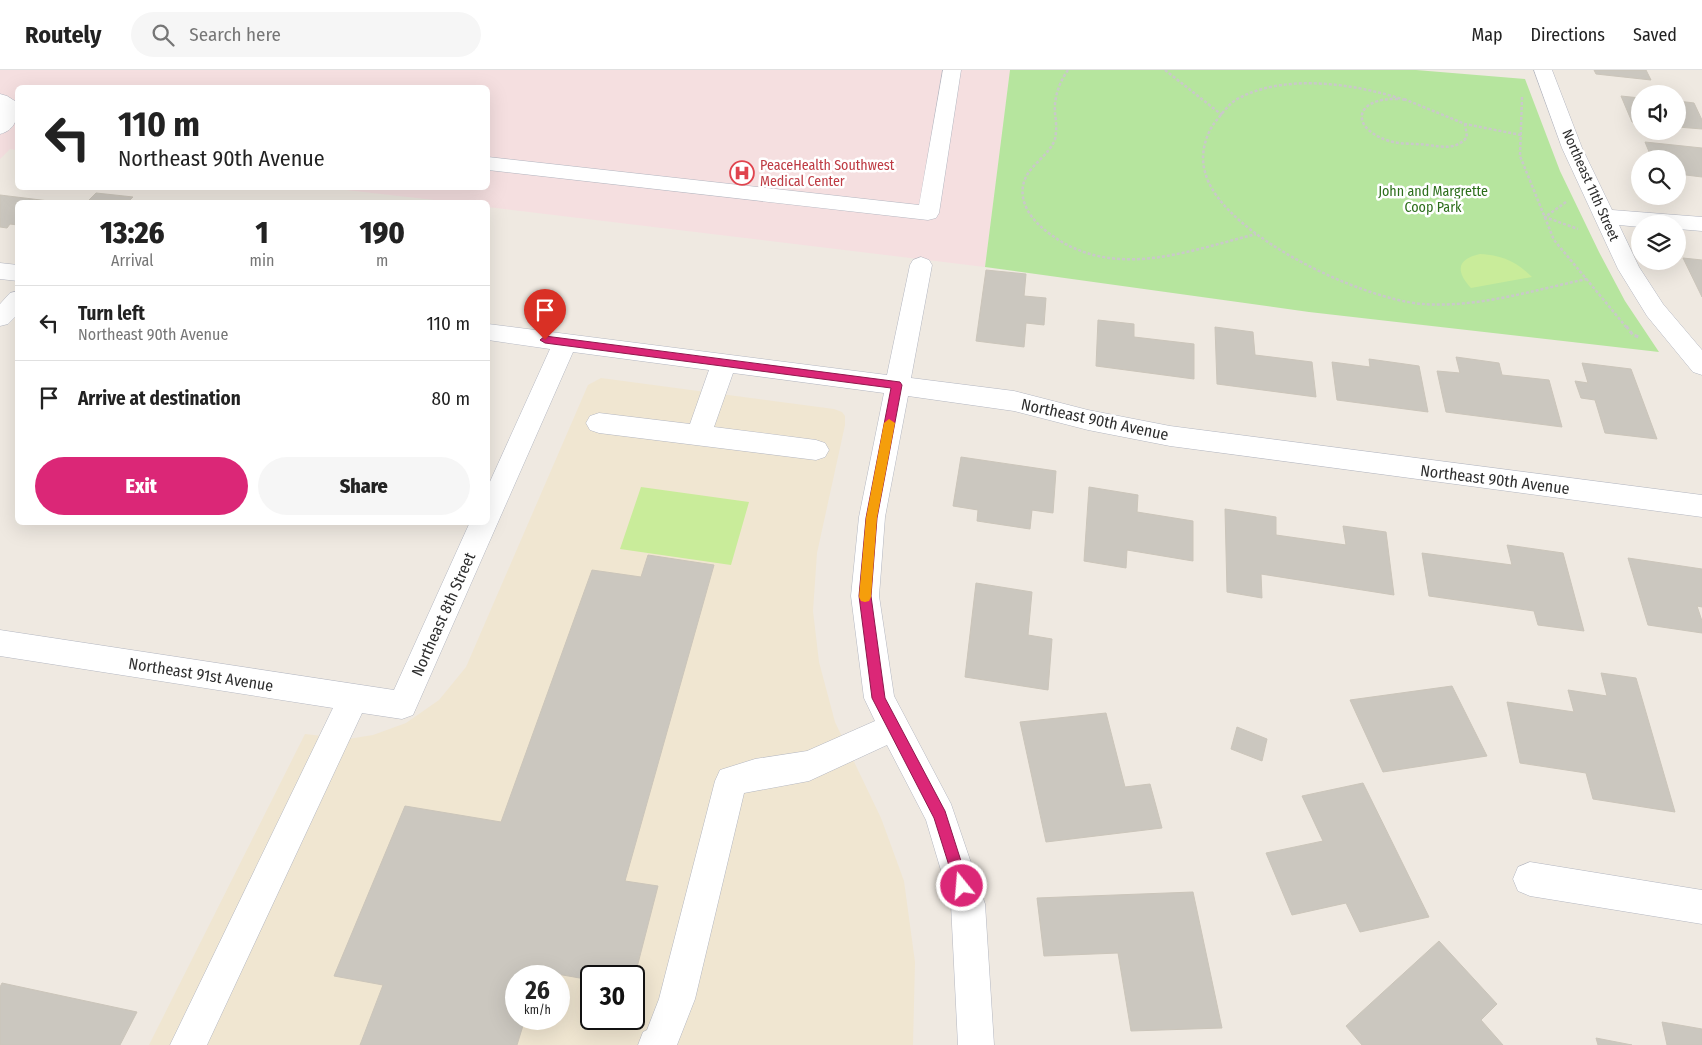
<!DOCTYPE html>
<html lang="en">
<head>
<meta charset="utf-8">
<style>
  body { margin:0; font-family:"Fira Sans Condensed",sans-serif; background:#f6f6f6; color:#222; height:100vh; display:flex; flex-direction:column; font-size:19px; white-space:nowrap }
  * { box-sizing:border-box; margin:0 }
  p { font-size:16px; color:#767676 }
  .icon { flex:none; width:28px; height:28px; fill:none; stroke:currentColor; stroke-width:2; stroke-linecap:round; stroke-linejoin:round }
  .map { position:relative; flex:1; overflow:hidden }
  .side { position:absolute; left:15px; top:130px; width:475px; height:325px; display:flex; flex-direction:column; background:#fff; border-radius:8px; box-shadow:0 5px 20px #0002 }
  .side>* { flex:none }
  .banner { position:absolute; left:15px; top:15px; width:475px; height:105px; border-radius:8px; box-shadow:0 5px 20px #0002; background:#fff; color:#222; overflow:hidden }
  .tools { position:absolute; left:1631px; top:15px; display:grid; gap:10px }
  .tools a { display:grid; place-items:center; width:55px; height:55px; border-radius:50%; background:#fff; box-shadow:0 5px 20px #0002; font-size:25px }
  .speed { position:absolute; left:505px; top:895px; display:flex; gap:10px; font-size:25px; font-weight:700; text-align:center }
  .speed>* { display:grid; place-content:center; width:65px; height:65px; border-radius:50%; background:#fff; box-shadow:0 5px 20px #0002; line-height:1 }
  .speed small { font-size:12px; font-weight:400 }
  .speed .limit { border:2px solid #111; border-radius:8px; background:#fff; color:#111 }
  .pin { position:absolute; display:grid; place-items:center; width:42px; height:42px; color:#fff; margin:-51px -21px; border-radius:50% 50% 50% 0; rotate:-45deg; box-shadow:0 0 5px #0007 }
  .pin .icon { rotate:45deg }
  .me { position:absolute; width:55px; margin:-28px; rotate:343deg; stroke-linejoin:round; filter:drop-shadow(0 0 4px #0008) }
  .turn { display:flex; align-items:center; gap:18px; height:105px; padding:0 20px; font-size:22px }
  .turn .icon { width:65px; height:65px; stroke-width:2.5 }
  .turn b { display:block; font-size:35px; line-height:42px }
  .eta { display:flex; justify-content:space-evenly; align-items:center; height:85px; text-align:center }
  .eta b { font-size:30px; font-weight:800; line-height:35px }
  .action { display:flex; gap:10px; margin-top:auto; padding:10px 20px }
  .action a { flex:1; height:58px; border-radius:30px; background:#db2777; color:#fff; font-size:20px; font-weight:800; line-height:58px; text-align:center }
  .action a+a { background:#f6f6f6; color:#222 }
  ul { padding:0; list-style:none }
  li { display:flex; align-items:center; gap:15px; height:75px; padding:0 20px; border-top:1px solid #e0e0e0 }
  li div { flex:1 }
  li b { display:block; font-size:19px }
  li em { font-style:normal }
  header { display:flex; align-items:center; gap:30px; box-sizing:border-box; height:70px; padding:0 25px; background:#fff; border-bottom:1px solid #e0e0e0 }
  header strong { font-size:24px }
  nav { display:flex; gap:28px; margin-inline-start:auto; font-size:18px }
  .search { width:350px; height:45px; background:#f6f6f6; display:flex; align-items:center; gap:12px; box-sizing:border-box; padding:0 18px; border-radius:28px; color:#767676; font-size:19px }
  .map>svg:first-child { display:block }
</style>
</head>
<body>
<header>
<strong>Routely</strong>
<div class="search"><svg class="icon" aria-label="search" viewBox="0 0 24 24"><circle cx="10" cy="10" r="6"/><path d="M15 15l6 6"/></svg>Search here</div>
<nav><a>Map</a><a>Directions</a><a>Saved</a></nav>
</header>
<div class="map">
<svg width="1702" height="975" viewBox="0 0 1702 975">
  <rect width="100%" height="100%" fill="#efe9e1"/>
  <path fill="#f0e6d1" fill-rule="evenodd" d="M601,308L834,339L842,342L845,346V355L817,483L813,541L819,592L835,652L881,748L904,811L915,892L913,975H149L305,664L348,669L373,665L406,653L439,630L466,597L588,315ZM516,906H559V949H516ZM591,906H634V949H591Z"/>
  <path fill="#f5dfe0" d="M0,0H1010L985,197L488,137V132H452L328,118H488V18H18L17,80L10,79L0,89Z"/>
  <path fill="#b6e59e" d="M1010,0H1416L1525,9L1560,101L1599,182L1625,231L1659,282L1309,242L985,197Z"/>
  <path fill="#c9ec9a" d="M1480,184C1502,185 1517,192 1532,207L1471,218C1456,202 1456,189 1480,184Z
    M641,417L749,432L731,495L620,479Z"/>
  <path fill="#cbc7bf" stroke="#cbc5ba" d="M1594,0H1646L1651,10L1596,4Z
    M1621,26L1640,28V53L1632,52Z
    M1678,31L1694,33L1702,50V59L1678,57Z
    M1645,72L1702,78V107L1678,104V89H1652Z
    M96,123L133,127L128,132H87Z
    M0,125L57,132H18V155L10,154L7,158L0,157Z
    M1683,188L1702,190V227Z
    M986,200L1026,204L1024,226L1046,228L1044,255L1026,253L1024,277L976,271Z
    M1098,250L1134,254V267L1194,274V309L1096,296Z
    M1215,257L1253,262L1255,285L1312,292L1316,327L1217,314Z
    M1456,287L1499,293L1502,305L1549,310L1562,357L1446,342L1437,301L1460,303Z
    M1369,289L1419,296L1428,342L1337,330L1332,292L1370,297Z
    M1582,293L1631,299L1657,369L1605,363L1595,330L1581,328L1575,311L1588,313Z
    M961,387L1056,401L1053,443L1032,440L1030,459L977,451L978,440L953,436Z
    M1089,417L1138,425L1137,442L1193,451V491L1127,480L1126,498L1084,491Z
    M1225,439L1276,447V465L1346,475L1343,456L1386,462L1394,525L1261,504L1262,528L1227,522Z
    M1507,475L1563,483L1584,561L1538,555L1534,541L1429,526L1422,483L1512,495Z
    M648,485L714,495L625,811L658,816L634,909V906H591V910L540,901L539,906H516V949H525L517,975H360L383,915L334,906L405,736L501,752L592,500L641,507Z
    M1628,488L1702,499V537L1697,536L1702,551V563L1648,555Z
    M976,513L1032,522L1028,565L1052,569L1048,620L965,607Z
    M1601,603L1636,608L1675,742L1593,729L1586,703L1520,693L1507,632L1574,642L1568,620L1607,626Z
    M1452,616L1487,686L1383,702L1350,630Z
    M1106,643L1125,717L1150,714L1162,758L1046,772L1020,652Z
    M1237,657L1267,669L1262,691L1231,679Z
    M1363,713L1429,847L1360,862L1346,833L1292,845L1266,783L1323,771L1302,726Z
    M1193,822L1222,958L1131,961L1118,883L1044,886L1037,828Z
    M1439,871L1497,934L1481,950L1503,975H1362L1346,956Z
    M2,913L137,942L120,975H0V917Z
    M591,917V939L586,938Z
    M1662,952L1702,959V975H1667Z
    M1596,968L1632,975H1598Z"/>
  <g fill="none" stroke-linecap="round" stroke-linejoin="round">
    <g stroke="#b4b7c1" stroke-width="1">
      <path id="minor" d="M943,0H961L939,143L936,148L928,150L488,100V87L919,135Z
        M1534,0H1552L1582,78L1612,140L1702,147V161L1678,159V154H1640V157L1619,155L1639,197L1663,234L1702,280V305L1693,302L1647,246L1618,199L1562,78Z
        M0,24L7,26L18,33C18,47 16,60 0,64Z
        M921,187L929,190L932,195L911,308L1014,321L1088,340L1170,356L1702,425V447L1170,376L1088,360L1014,341L908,326L885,447L879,526L894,626L951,734L985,834L994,975H958L951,834L926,750L887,675L809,711L744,723L695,929L677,975H638L643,962L647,960L659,929L715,711L720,700L755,689L807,681L875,651L864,628L851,526L859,447L884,323L733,303L714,357L816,370L825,373L829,380L825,387L816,390L599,363L590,360L586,353L590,346L599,343L690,354L709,300L573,282L413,645L402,649L362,643L207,975H170L333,638L0,586V560L394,620L470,452H488V416L550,279L488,270V254L887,305L910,195L913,190Z
        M0,193L18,195V211L0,209Z
        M18,221V244L8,254L0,256V234L10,223Z
        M1530,792L1702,820V854L1530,826L1518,821L1513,809L1518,797Z"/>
    </g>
    <path stroke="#c9c9c9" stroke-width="2.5" stroke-dasharray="3 2" stroke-linecap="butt" d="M1068,0C1059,13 1054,27 1055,43C1056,51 1057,60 1055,69C1049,87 1026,96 1023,116C1020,134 1032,150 1046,161C1110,212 1185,182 1256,164
      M1165,0L1222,45
      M1522,27L1520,86L1554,170L1627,258
      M1398,29C1358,27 1347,55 1386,70C1400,75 1414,73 1428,75C1444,77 1456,80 1467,67L1465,54
      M1404,29L1465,54L1521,65
      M1405,30C1356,14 1287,3 1239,28C1229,33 1222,44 1215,52C1205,66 1200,85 1205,102C1221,165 1364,230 1423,234C1478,238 1534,220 1587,209
      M1566,132L1545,147L1578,159"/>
    <path stroke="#c9c9c9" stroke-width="3" stroke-dasharray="4 2.5" stroke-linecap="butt" d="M1626,256L1633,265L1639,267"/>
    <use href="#minor" fill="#fff" fill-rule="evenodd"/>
  </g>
  <path fill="#db2777" stroke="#8e194d" d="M545,266L900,312L902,315L877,448L871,526L885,628L945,741L969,816L967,821L962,823L957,821L934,748L872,628L859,526L866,448L891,318L545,273L540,270Z"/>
  <path fill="#f59e0b" d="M889,349L895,353L877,448L871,527L869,531L865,532L861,531L859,527L866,448L884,353Z"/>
  <defs>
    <g id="hospital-ring" transform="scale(1.25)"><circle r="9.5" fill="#fff" stroke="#e0444e" stroke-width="1.5"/><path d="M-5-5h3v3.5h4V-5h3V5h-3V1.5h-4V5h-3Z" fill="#e0444e"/></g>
  </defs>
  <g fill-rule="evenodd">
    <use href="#hospital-ring" x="742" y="103"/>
  </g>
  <g text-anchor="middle" stroke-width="5" stroke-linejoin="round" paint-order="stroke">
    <g font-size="14" fill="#be3a42" stroke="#fff" text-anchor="start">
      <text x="760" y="100">PeaceHealth Southwest<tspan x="760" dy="16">Medical Center</tspan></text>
    </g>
    <g font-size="14" fill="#2e2e2e" stroke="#fff">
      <text transform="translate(1591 115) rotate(66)" y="5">Northeast 11th Street</text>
    </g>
    <g font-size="14" fill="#2c6e1b" stroke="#fff">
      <text x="1433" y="126">John and Margrette<tspan x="1433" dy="16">Coop Park</tspan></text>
    </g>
    <g font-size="16" fill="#2e2e2e" stroke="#fff">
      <text transform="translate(1095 349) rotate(12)" y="6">Northeast 90th Avenue</text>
      <text transform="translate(1495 409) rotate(7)" y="6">Northeast 90th Avenue</text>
      <text transform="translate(443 544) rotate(-66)" y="6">Northeast 8th Street</text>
      <text transform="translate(201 604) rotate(9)" y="6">Northeast 91st Avenue</text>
    </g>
  </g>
</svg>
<div class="tools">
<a><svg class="icon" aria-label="sound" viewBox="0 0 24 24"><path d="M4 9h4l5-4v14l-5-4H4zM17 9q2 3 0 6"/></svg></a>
<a><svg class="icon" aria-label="search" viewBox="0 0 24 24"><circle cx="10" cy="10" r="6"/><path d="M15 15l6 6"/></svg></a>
<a><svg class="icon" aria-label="layers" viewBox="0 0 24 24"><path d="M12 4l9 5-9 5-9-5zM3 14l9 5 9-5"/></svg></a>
</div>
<div class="speed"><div>26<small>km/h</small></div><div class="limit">30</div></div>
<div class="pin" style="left:545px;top:270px;background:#d93025"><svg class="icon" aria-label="arrive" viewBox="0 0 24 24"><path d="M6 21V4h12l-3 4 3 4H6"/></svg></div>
<svg class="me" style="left:962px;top:816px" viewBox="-20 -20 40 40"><circle r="17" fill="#db2777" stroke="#fff" stroke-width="3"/><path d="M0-11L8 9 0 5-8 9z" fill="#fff"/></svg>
<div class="banner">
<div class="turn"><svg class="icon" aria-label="left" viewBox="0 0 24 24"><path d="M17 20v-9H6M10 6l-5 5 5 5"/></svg><div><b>110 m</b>Northeast 90th Avenue</div></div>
</div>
<section class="side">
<div class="eta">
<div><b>13:26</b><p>Arrival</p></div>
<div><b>1</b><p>min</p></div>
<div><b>190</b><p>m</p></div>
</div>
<ul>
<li><svg class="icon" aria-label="left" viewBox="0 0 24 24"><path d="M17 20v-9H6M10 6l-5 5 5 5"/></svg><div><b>Turn left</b><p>Northeast 90th Avenue</p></div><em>110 m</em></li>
<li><svg class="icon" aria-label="arrive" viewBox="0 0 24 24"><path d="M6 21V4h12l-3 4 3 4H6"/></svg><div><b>Arrive at destination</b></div><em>80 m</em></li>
</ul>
<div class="action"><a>Exit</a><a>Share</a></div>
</section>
</div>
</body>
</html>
